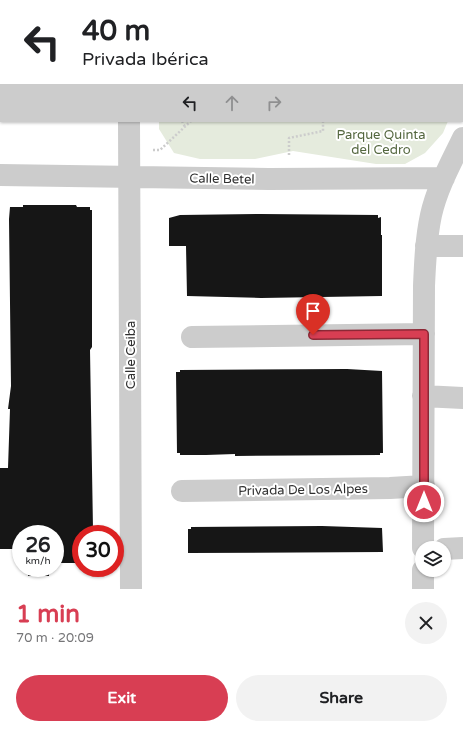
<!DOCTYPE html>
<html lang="en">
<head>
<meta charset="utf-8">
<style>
  body { margin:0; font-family:"Varela Round",sans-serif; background:#f2f2f2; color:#202124; height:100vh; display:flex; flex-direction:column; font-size:15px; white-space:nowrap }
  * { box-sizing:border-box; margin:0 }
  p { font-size:13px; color:#757577 }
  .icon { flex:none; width:22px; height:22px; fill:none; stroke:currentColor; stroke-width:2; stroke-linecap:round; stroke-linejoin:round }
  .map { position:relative; height:589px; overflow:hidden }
  .details { display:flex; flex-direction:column; background:#fff; flex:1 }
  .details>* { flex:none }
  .banner { position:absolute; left:0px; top:0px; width:463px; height:122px; box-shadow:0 1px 3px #0004; background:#fff; color:#202124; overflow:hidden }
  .controls { position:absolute; left:415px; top:541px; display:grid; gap:8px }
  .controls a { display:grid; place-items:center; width:36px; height:36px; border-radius:50%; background:#fff; box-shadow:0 1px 3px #0004; font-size:20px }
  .speed { position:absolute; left:12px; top:525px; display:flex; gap:8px; font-size:20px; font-weight:700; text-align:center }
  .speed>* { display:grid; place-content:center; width:52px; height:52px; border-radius:50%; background:#fff; box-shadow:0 1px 3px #0004; line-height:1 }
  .speed small { font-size:10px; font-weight:400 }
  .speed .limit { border:6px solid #d22; background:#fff; color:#111 }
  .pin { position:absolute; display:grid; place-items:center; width:34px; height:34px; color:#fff; margin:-41px -17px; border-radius:50% 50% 50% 0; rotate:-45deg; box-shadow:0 0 4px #0007 }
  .pin .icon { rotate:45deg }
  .me { position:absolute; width:44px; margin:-22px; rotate:0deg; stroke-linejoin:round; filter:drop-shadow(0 0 3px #0008) }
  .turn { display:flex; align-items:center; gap:14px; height:84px; padding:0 16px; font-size:18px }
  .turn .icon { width:52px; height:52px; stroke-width:2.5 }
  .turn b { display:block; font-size:28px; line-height:34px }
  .lanes { display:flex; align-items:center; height:38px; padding:0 16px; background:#0003; justify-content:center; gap:20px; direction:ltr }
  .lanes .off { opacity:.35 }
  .round { display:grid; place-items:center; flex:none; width:42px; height:42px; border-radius:21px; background:#f2f2f2 }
  .headline { display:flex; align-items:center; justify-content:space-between; height:68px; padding:0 16px }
  h1 { font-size:24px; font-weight:700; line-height:30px; color:#d83e53 }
  .cta { display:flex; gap:8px; margin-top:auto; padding:8px 16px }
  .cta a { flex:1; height:46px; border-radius:24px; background:#d83e53; color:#fff; font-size:16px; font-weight:700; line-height:46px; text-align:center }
  .cta a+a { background:#f2f2f2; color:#202124 }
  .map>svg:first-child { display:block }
</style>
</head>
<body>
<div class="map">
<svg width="463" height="589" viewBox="0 0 463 589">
  <rect width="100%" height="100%" fill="#fff"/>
  <path fill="#e5ebdd" d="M159,0H384L385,1H159Z
    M159,121H448L443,133L425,153L405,164H376L293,151L255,159H200L174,153L159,129Z"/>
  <path fill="#161616" d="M23,205H76L77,207H90V210H92V347L90,350L93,529L89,531V534H81V563H55V534H21V549H0V468H8L10,409H8L11,386L9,219L10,207H23Z
    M261,214L378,215V218L381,217V235H382V296L261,298L187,296L186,246H169V218L180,215Z
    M347,369L382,371L383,453H380V455L235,456V454L206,455H180V453H177L176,372H180V370Z
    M322,526L382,528L383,552L188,553V529H191V527Z
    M28,568H49V576H28Z"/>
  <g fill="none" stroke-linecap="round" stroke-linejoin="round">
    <path stroke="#ccc" stroke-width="2.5" stroke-dasharray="2 2" stroke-linecap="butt" d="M325,0L326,1
      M196,1V0
      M332,1L333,0
      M182,121L185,127
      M153,150H160L191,121
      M289,155V138L323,131V121"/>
    <path stroke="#ccc" stroke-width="22" d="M132,1V0
      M129,121L131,589
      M0,175L269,179L444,178
      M426,246H463
      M192,337L424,334
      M423,396L463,398
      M182,491L390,488L424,486
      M423,548L424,286C425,262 426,238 431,215C437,188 451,163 463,138
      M444,549L463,548
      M423,589V570"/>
    <path stroke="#b9b9b9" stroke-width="22" d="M413,0L415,1
      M462,45L463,46"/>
  </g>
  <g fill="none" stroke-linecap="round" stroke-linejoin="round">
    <g stroke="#8c2836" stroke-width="10">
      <path id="route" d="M313,335L424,334V502"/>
    </g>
    <use href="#route" stroke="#d83e53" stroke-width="7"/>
  </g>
  <g text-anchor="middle" stroke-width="4" stroke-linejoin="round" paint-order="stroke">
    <g font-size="13" fill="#54673f" stroke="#fff">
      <text x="381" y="139">Parque Quinta<tspan x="381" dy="15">del Cedro</tspan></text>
    </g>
    <g font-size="13" fill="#2f2f2f" stroke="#fff">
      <text transform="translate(222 178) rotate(1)" y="5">Calle Betel</text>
      <text transform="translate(130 355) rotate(-90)" y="5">Calle Ceiba</text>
      <text transform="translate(303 489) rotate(-1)" y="5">Privada De Los Alpes</text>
    </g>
  </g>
</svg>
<div class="controls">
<a><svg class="icon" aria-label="layers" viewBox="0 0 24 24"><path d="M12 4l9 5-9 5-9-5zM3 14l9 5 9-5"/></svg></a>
</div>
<div class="speed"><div>26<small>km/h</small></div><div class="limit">30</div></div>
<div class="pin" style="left:313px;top:335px;background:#d93025"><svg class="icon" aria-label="arrive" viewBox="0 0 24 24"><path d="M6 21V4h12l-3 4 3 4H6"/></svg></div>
<svg class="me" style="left:424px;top:502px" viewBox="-20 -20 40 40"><circle r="17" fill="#d83e53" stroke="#fff" stroke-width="3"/><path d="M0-11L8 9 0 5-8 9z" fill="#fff"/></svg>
<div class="banner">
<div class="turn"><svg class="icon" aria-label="left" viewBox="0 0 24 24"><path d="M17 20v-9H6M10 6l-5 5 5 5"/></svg><div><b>40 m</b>Privada Ibérica</div></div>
<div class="lanes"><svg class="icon" aria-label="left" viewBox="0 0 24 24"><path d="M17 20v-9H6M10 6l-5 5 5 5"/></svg><svg class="icon off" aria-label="ahead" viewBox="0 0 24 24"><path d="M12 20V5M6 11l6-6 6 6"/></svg><svg class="icon off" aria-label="right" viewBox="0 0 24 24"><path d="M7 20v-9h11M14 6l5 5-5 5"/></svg></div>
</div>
</div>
<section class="details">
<div class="headline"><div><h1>1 min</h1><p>70 m · 20:09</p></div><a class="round"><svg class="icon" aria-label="close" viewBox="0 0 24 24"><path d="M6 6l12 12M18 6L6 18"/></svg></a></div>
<div class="cta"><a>Exit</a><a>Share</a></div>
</section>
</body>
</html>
